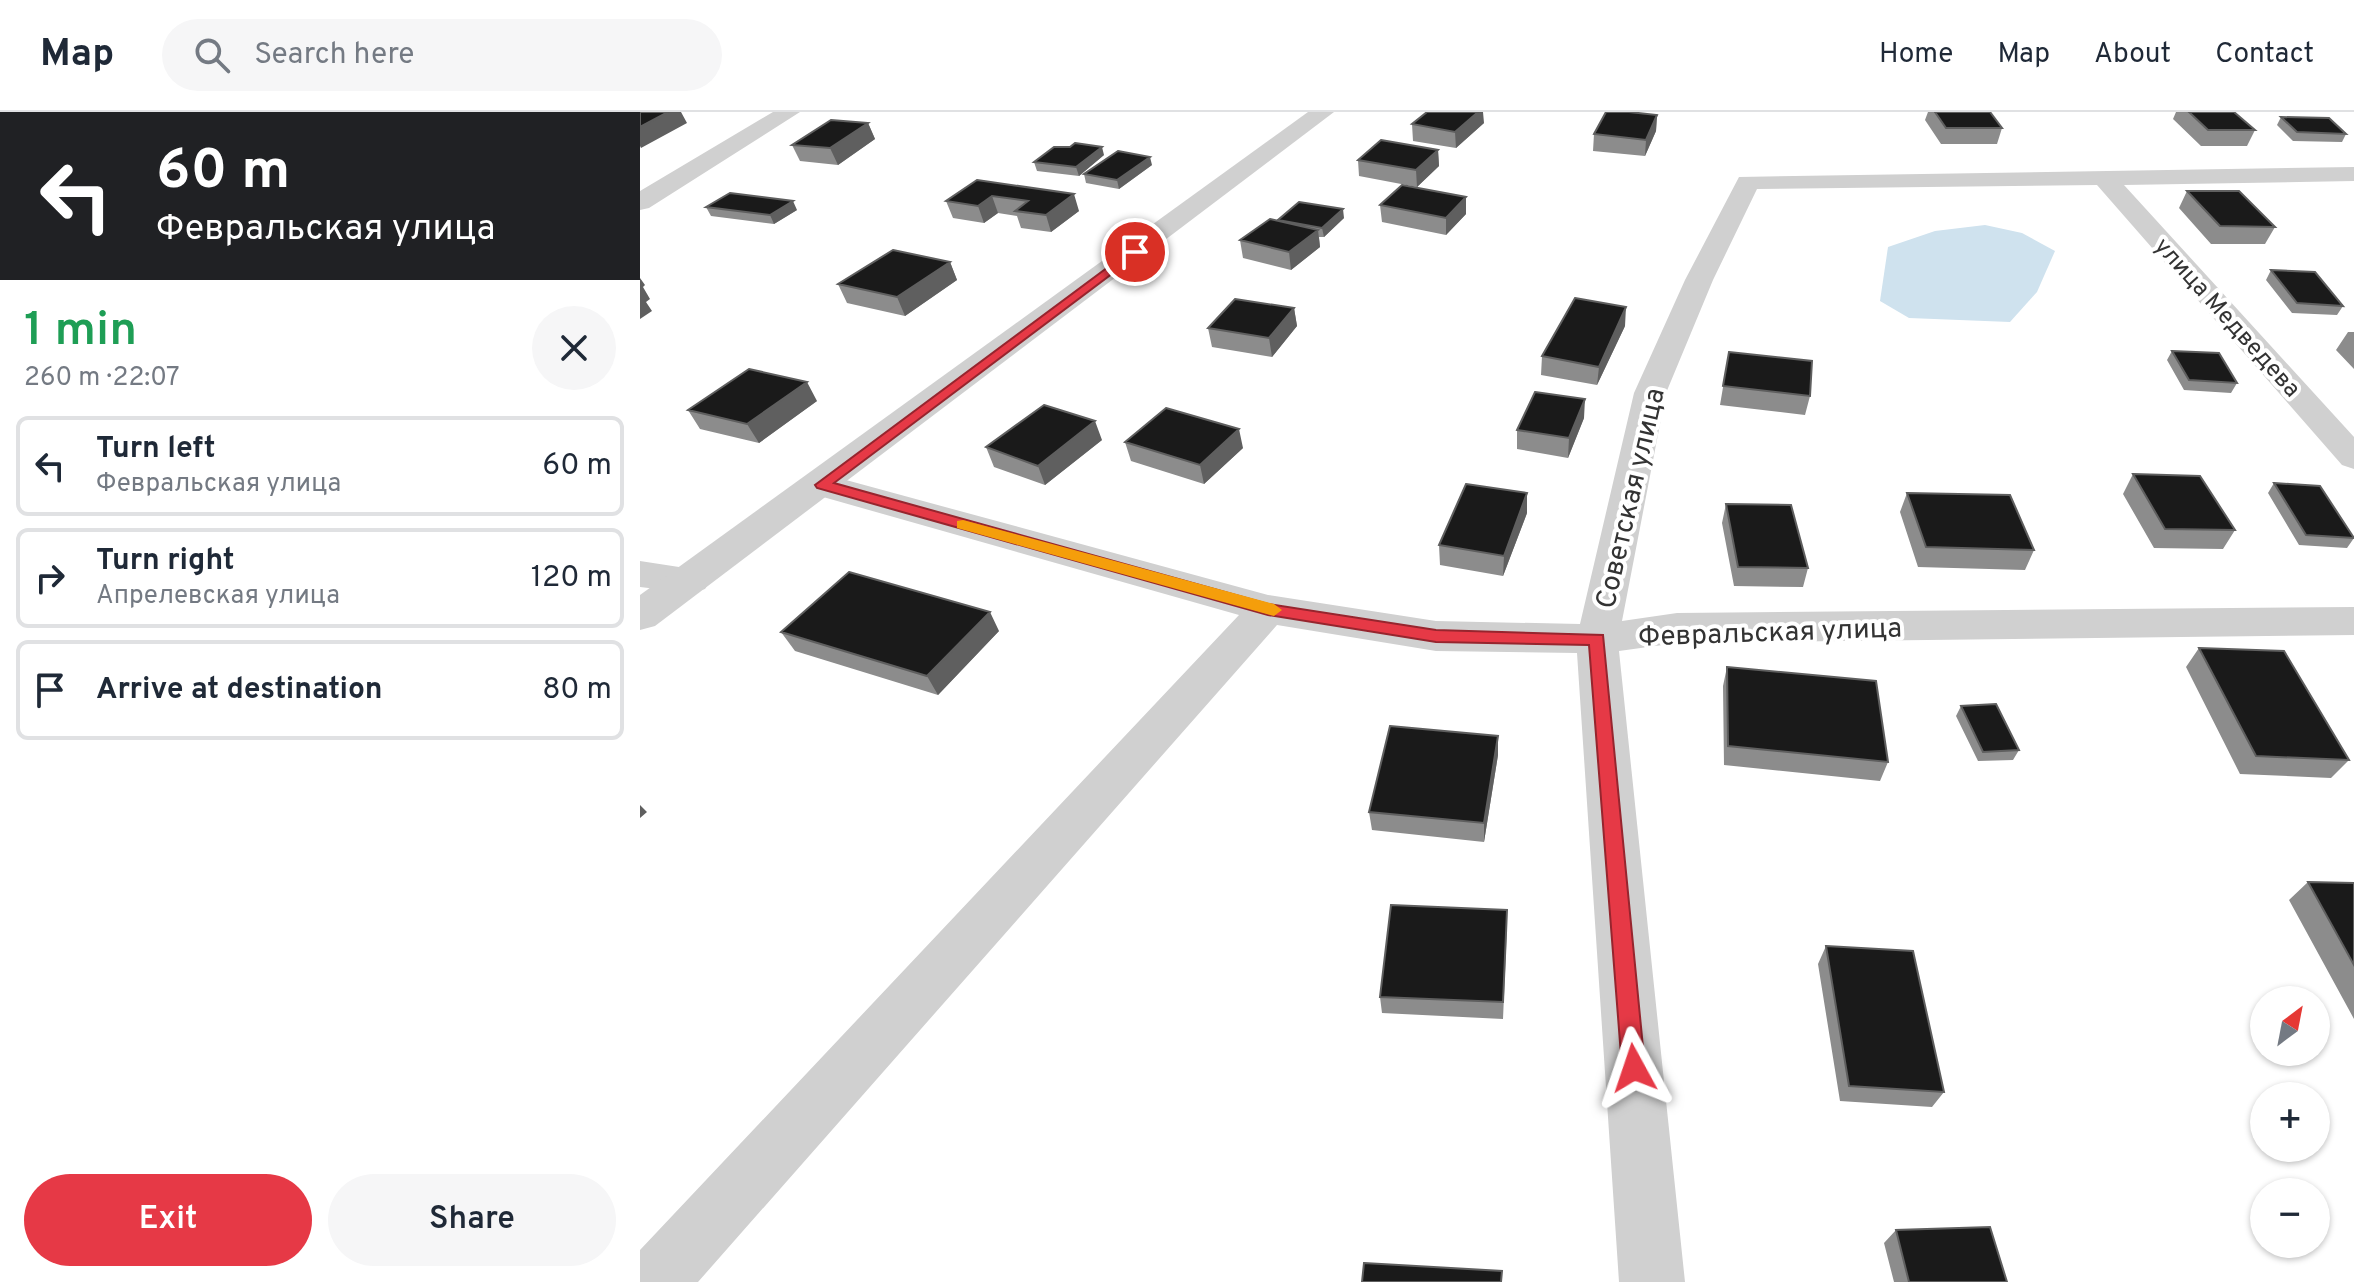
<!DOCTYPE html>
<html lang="en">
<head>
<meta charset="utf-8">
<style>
  body { margin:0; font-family:Overpass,sans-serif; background:#f6f6f7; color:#1f2937; height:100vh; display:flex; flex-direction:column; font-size:30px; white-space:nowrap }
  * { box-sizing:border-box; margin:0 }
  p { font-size:26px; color:#747a83 }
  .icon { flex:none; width:44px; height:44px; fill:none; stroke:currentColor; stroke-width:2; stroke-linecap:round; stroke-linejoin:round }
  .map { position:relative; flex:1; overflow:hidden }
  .details { display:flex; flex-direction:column; background:#fff; width:640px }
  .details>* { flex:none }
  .banner { background:#202124; color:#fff; overflow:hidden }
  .needle { width:52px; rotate:32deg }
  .controls { position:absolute; left:1610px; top:874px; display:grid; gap:16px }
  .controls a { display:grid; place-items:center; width:80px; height:80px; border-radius:50%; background:#fff; box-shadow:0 2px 6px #0004; font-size:40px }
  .pin { position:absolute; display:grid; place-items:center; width:68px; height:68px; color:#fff; margin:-34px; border:4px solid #fff; border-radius:50%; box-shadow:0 2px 8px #0007 }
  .me { position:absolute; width:88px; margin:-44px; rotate:355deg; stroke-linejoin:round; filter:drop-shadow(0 0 6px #0008) }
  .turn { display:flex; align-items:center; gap:28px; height:168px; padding:0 24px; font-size:36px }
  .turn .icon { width:104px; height:104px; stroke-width:2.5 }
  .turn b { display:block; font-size:56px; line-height:68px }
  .round { display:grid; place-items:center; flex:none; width:84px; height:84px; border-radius:42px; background:#f6f6f7 }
  .overview { display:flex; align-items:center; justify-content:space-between; height:136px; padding:0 24px }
  h1 { font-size:48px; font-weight:600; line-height:60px; color:#1e9e55 }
  .action { display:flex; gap:16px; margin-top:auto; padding:16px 24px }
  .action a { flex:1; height:92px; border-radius:48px; background:#e63946; color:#fff; font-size:32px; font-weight:600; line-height:92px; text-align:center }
  .action a+a { background:#f6f6f7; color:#1f2937 }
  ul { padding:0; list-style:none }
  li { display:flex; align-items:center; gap:24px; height:100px; margin:0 16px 12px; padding:0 8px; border:4px solid #e0e1e3; border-radius:12px }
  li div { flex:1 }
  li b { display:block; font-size:30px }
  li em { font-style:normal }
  header { display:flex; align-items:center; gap:48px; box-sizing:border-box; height:112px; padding:0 40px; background:#fff; border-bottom:2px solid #e0e1e3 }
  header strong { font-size:38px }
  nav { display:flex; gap:44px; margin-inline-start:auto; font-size:28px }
  .search { width:560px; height:72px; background:#f6f6f7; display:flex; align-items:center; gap:20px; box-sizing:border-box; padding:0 28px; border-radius:44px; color:#747a83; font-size:30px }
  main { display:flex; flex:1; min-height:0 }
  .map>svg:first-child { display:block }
</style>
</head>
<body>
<header>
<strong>Map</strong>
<div class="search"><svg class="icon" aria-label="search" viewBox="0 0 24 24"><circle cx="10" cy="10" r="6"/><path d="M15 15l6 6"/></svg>Search here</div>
<nav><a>Home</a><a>Map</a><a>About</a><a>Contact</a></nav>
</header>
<main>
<section class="details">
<div class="banner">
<div class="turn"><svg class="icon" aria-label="left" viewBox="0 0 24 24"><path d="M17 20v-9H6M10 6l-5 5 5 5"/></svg><div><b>60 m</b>Февральская улица</div></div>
</div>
<div class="overview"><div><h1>1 min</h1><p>260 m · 22:07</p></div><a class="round"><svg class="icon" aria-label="close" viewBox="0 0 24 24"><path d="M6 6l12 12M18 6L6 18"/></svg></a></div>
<ul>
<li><svg class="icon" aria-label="left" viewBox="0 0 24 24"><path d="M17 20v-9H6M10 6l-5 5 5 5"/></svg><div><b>Turn left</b><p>Февральская улица</p></div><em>60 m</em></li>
<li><svg class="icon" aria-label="right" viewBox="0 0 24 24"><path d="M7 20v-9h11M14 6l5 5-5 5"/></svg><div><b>Turn right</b><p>Апрелевская улица</p></div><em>120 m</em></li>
<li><svg class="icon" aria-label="arrive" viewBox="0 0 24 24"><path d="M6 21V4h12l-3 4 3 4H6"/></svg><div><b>Arrive at destination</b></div><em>80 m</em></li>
</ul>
<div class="action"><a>Exit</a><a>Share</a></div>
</section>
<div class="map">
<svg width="1714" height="1170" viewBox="0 0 1714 1170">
  <rect width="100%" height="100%" fill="#fff"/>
  <path fill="#cfe2ee" d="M1345,113L1382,121L1415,139L1397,180L1370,210L1269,206L1240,189L1248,135L1295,119Z"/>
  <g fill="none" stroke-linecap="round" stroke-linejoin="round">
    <path fill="#d0d0d0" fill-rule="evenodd" d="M133,0H160L9,96L0,98V79Z
      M1714,55V69L1484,73L1714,325V357L1702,353L1457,73L1117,77L1073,168L1026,281L982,509L1037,501L1714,495V523L1037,531L979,539L1045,1170H979L937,541L796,539L637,513L58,1170H0V1138L599,503L169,381L164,373L169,365L182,362L195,365L628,483L796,509L940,512L994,281L1045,168L1099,65Z
      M0,449L65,459L71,468L65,477L51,481L0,475Z"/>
    <path fill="#d0d0d0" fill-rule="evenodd" d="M668,0H694L15,514L0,518V483Z"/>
  </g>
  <path fill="#8c8c8c" d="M1288,0H1350L1362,16L1357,32H1301L1285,8Z
    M1536,0H1594L1615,18L1607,34H1561L1533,7Z
    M1017,3L1016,19L1005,44L953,39L954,22Z
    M1641,5L1706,22L1702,30L1653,29L1637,13Z
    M228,11L235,27L198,53L160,49L152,33Z
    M844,11L816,36L773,29L772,12Z
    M798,38L799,54L777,75L719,64L718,48Z
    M464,43L439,64L397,59L394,50Z
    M512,53L479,77L446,71L444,62Z
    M337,68L439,99L411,120L381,116L377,104L358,101L344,111L313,106L306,89Z
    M1547,79L1635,115L1625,132H1571L1539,96Z
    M826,85V102L806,123L742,110L740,93Z
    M66,95L157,98L134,112L71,104Z
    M704,106L684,125H679L680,135L651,158L603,146L600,128L638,108Z
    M310,150L317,168L265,204L207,191L198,172Z
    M1631,158L1703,194L1697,203L1652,201L1626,168Z
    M654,196L657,214L632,245L572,235L568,216Z
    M985,214L957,273L901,263L902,244Z
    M1708,220H1714V257L1696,238Z
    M1532,239L1597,271L1591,281L1544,278L1527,248Z
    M1089,240L1170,284L1165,303L1080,293Z
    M177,289L119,331L60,317L48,298Z
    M944,306L928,346L877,337V318Z
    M462,328L405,373L354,355L346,335Z
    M485,330L603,336L564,372L491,349Z
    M1493,362L1595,418L1583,437L1514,436L1483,382Z
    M1634,371L1714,426L1707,436L1659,433L1628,381Z
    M1267,381L1394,438L1385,458L1278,455L1260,400Z
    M1086,392L1168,456L1163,475L1094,474L1082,411Z
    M887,401L863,464L800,453L799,433Z
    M359,519L298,583L155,539L141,520Z
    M1559,536L1709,648L1691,666L1600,662L1546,555Z
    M1087,555L1248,650L1240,669L1084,653L1083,574Z
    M1321,594L1379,638L1373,648L1338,649L1316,604Z
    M858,624V643L844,730L732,718L729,700Z
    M1668,770L1714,771V907L1649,788Z
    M867,816L863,907L742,901L740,885Z
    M1186,834L1304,980L1292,995L1200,989L1178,852Z
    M1256,1118L1367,1170H1254L1244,1131Z"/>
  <path fill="#5f5f5f" d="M28,0H41L47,11L1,36L0,34V15Z
    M838,0H843L844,11L816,36L815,20Z
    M1017,3L1016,19L1005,44L1006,28Z
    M228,11L235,27L198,53L190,36Z
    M462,35L464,43L439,64L436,55Z
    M798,38L799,54L777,75L776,58Z
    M510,45L512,53L479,77L477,68Z
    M434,82L439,99L411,120L406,103Z
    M352,84L358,101L344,111L338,94Z
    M826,85V102L806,123V106Z
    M153,89L157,98L134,112L130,103Z
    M703,97L704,106L684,125L682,116Z
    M678,118L680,135L651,158L649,140Z
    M310,150L317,168L265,204L257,185Z
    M0,166L5,173L3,175L10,187L6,190L12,199L0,207Z
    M986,195L985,214L957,273L959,255Z
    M654,196L657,214L632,245L629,226Z
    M167,270L177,289L119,331L107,312Z
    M945,287L944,306L928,346L929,326Z
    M455,309L462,328L405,373L398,354Z
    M599,317L603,336L564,372L560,353Z
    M887,381V401L863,464L864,444Z
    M350,500L359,519L298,583L287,564Z
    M858,624V643L844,730V711Z
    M0,693L7,700L0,706Z"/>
  <path fill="#1a1a1a" stroke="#5f5f5f" stroke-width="2" d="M0,0H28L0,15Z
    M787,0H838L815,20L772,12Z
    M966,0H989L1017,3L1006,28L954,22Z
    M1295,0H1350L1362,16H1306Z
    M1549,0H1594L1615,18H1568Z
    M1641,5L1689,6L1706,22L1657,20Z
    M191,8L228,11L190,36L152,33Z
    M741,28L798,38L776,58L718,48Z
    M435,31L462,35L436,55L394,50L414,35H430Z
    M478,39L510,45L477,68L444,62Z
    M337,68L434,82L406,103L375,99L388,89L352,84L338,94L306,89Z
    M762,73L826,85L806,106L740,93Z
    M1547,79H1599L1635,115L1580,114Z
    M90,81L153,89L130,103L66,95Z
    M659,90L703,97L682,116L638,108Z
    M630,107L678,118L649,140L600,128Z
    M253,138L310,150L257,185L198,172Z
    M1631,158L1675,160L1703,194L1657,191Z
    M935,186L986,195L959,255L902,244Z
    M595,187L654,196L629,226L568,216Z
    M1532,239L1579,241L1597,271L1549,268Z
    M1089,240L1172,249L1170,284L1083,274Z
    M109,257L167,270L107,312L48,298Z
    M895,280L945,287L929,326L877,318Z
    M404,293L455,309L398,354L346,335Z
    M526,296L599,317L560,353L485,330Z
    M1493,362L1560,364L1595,418L1525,417Z
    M1634,371L1680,374L1714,426L1666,423Z
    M826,372L887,381L864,444L799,433Z
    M1267,381L1370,383L1394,438L1286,435Z
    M1086,392L1151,393L1168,456L1098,455Z
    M209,460L350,500L287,564L141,520Z
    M1559,536L1644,539L1709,648L1616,644Z
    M1087,555L1236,569L1248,650L1088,634Z
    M1356,592L1379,638L1343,640L1321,594Z
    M750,614L858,624L844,711L729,700Z
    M1668,770L1714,771V853Z
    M751,793L867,798L863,890L740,885Z
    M1186,834L1273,839L1304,980L1209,974Z
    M1350,1115L1367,1170H1269L1256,1118Z
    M724,1151L862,1159L861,1170H722Z"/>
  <path fill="#e63946" stroke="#96252e" stroke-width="2" d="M491,138L501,140L194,371L628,492L796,518L963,523L1005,956L1002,964L994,967L985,964L982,956L949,533L796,530L628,503L177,376L175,373Z"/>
  <path fill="#f59e0b" d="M323,408L634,492L642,498L634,504L317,416V409Z"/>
  <g text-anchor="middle" stroke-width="8" stroke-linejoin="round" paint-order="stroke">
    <g font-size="24" fill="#333" stroke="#fff">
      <text transform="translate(1588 205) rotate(48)" y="8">улица Медведева</text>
    </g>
    <g font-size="28" fill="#333" stroke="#fff">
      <text transform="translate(989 386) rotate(-77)" y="10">Советская улица</text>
      <text transform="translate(1130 519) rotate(-2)" y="10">Февральская улица</text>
    </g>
  </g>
</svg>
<div class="controls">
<a><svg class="needle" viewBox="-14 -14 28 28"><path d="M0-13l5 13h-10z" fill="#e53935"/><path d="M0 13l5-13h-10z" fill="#747a83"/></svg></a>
<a>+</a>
<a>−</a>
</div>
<div class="pin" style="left:495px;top:140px;background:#d93025"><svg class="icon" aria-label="arrive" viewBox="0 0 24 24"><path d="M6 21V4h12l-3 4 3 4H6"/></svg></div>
<svg class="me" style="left:994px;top:956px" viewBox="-20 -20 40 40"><path d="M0-17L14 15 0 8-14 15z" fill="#e63946" stroke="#fff" stroke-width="4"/></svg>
</div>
</main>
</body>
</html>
